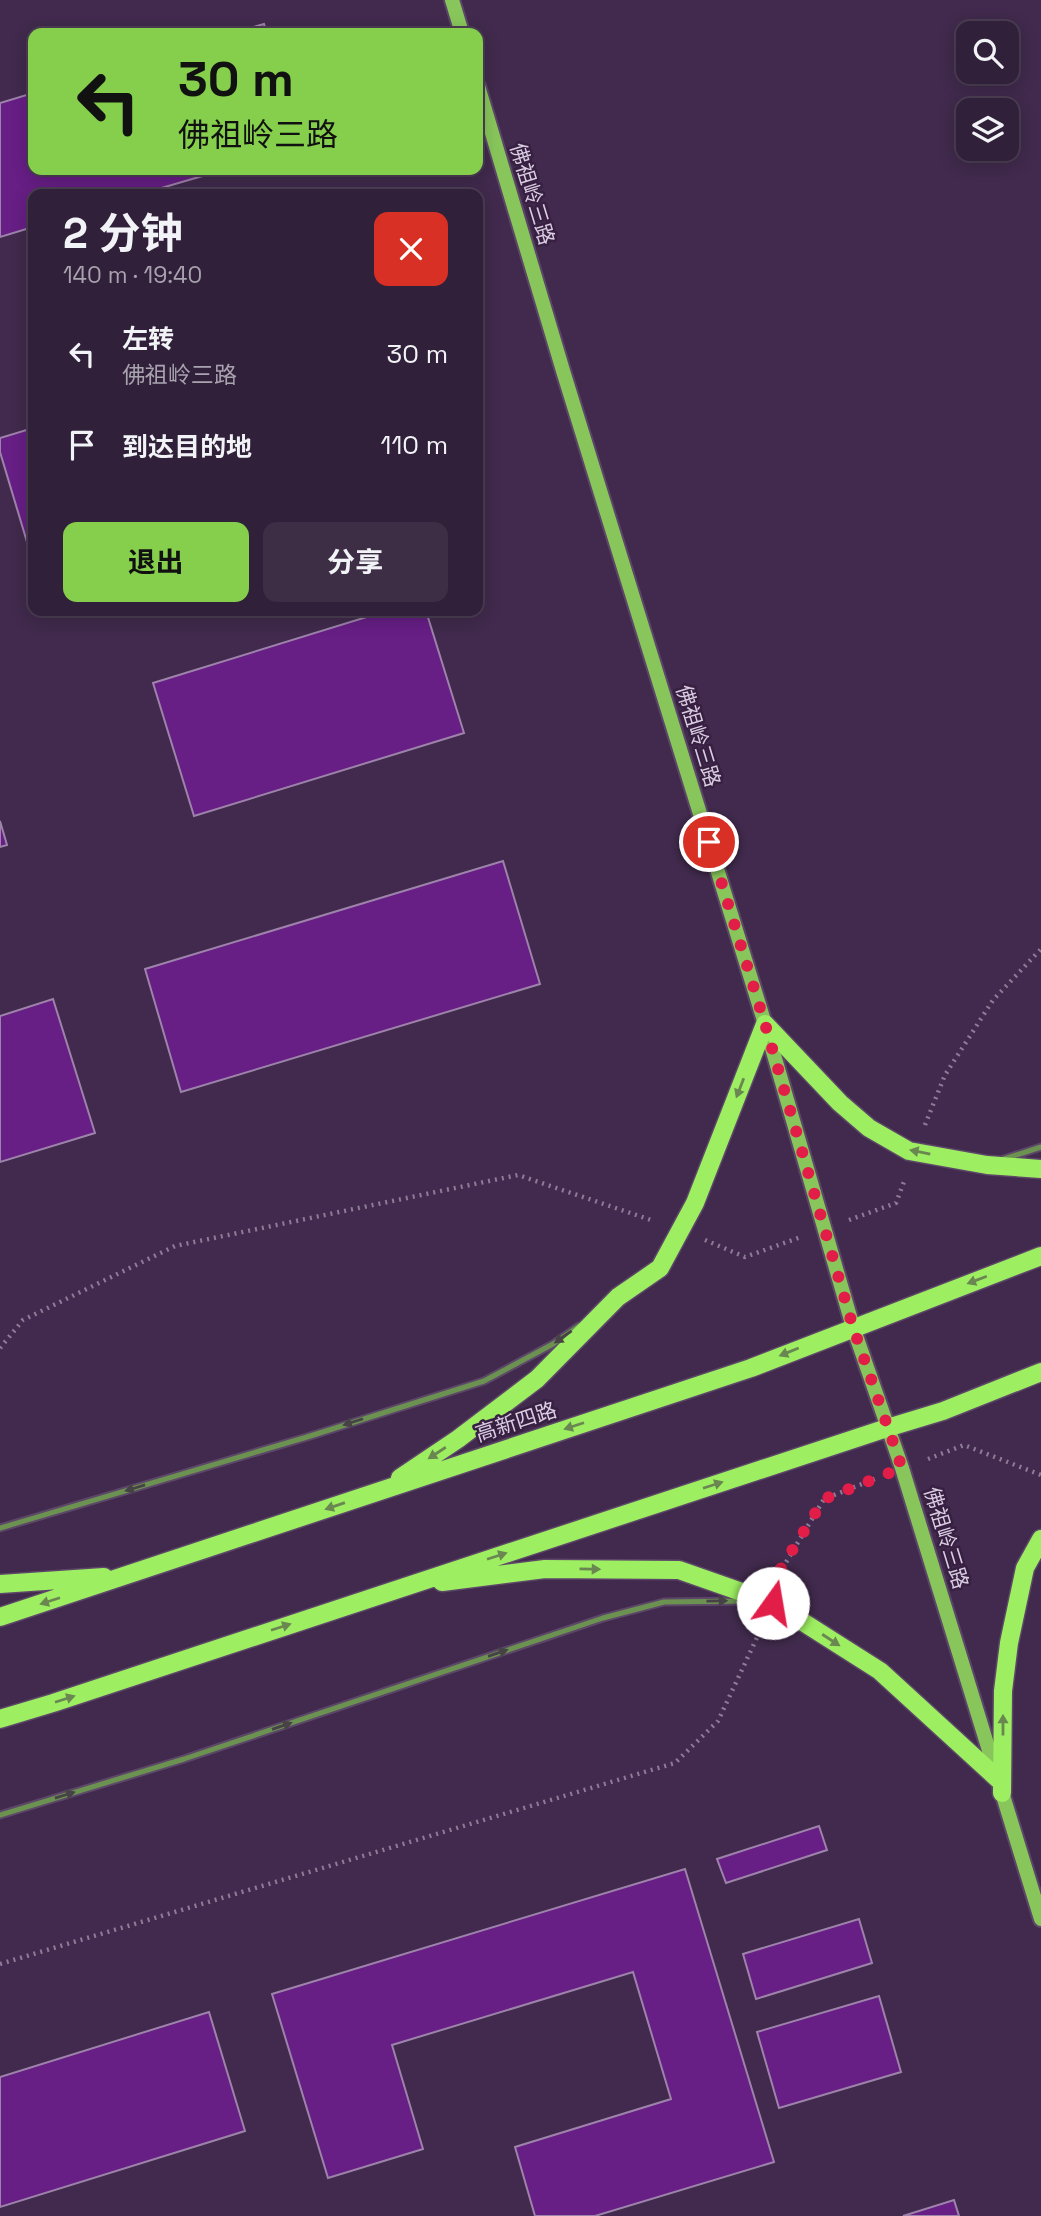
<!DOCTYPE html>
<html lang="zh">
<head>
<meta charset="utf-8">
<style>
  body { margin:0; font-family:"Space Grotesk","Noto Sans SC",sans-serif; background:#3d2d45; color:#f1f3f6; height:100vh; display:flex; flex-direction:column; font-size:26px; white-space:nowrap }
  * { box-sizing:border-box; margin:0 }
  p { font-size:23px; color:#a8a3af }
  .icon { flex:none; width:38px; height:38px; fill:none; stroke:currentColor; stroke-width:2; stroke-linecap:round; stroke-linejoin:round }
  .map { position:relative; flex:1; overflow:hidden }
  .side { position:absolute; left:28px; top:189px; width:455px; height:427px; display:flex; flex-direction:column; background:#31203a; border-radius:14px; box-shadow:0 4px 18px #0003,0 0 0 2px #4c3e54 }
  .side>* { flex:none }
  .guide { position:absolute; left:28px; top:28px; width:455px; height:147px; border-radius:14px; box-shadow:0 4px 18px #0003,0 0 0 2px #4c3e54; background:#85cf4c; color:#111; overflow:hidden }
  .fabs { position:absolute; left:956px; top:21px; display:grid; gap:14px }
  .fabs a { display:grid; place-items:center; width:63px; height:63px; border-radius:14px; background:#31203a; box-shadow:0 4px 18px #0003,0 0 0 2px #4c3e54; font-size:35px }
  .pin { position:absolute; display:grid; place-items:center; width:60px; height:60px; color:#fff; margin:-30px; border:4px solid #fff; border-radius:50%; box-shadow:0 2px 7px #0007 }
  .me { position:absolute; width:77px; margin:-38px; rotate:13deg; stroke-linejoin:round; filter:drop-shadow(0 0 5px #0008) }
  .turn { display:flex; align-items:center; gap:24px; height:147px; padding:0 35px; font-size:32px }
  .turn .icon { width:91px; height:91px; stroke-width:2.5 }
  .turn b { display:block; font-size:49px; line-height:60px }
  .round { display:grid; place-items:center; flex:none; width:74px; height:74px; border-radius:14px; background:#3d2d45 }
  .headline { display:flex; align-items:center; justify-content:space-between; height:119px; padding:0 35px }
  h1 { font-size:42px; font-weight:700; line-height:52px }
  .cta { display:flex; gap:14px; margin-top:auto; padding:14px 35px }
  .cta a { flex:1; height:80px; border-radius:14px; background:#85cf4c; color:#111; font-size:28px; font-weight:700; line-height:80px; text-align:center }
  .cta a+a { background:#3d2d45; color:#f1f3f6 }
  ul { padding:0; list-style:none }
  li { display:flex; align-items:center; gap:21px; height:91px; padding:0 35px }
  li div { flex:1 }
  li b { display:block; font-size:26px }
  li em { font-style:normal }
  .map>svg:first-child { display:block }
</style>
</head>
<body>
<div class="map">
<svg width="1041" height="2216" viewBox="0 0 1041 2216">
  <rect width="100%" height="100%" fill="#412a4d"/>
  <path fill="#671e85" stroke="#9d83aa" stroke-width="2" d="M264,24L267,33H233Z
    M33,93V170H223L141,194H33V227L0,237V103Z
    M33,428V562L0,452V438Z
    M386,611H426L464,733L194,816L153,683Z
    M0,821L7,845L0,847Z
    M503,861L540,984L181,1092L145,969Z
    M53,999L95,1133L0,1162V1016Z
    M819,1826L827,1850L726,1883L717,1859Z
    M685,1869L774,2162L595,2216H535L515,2147L671,2099L633,1972L392,2045L423,2149L328,2178L272,1994Z
    M859,1919L872,1963L756,1999L743,1954Z
    M879,1996L901,2072L779,2108L757,2032Z
    M209,2012L245,2131L0,2207V2077Z
    M954,2200L959,2216H903Z"/>
  <g fill="none" stroke-linecap="round" stroke-linejoin="round">
    <g stroke="#5d4768" stroke-width="9">
      <path id="service" d="M1004,1159L1041,1147
        M0,1528L307,1437L484,1381L553,1344L579,1326
        M0,1815L184,1759L603,1618L664,1602L747,1601"/>
    </g>
    <g stroke="#5d4768" stroke-width="18">
      <path id="secondary" d="M452,0L462,33
        M478,86L564,374L765,1024L853,1327L902,1468L1041,1919"/>
    </g>
    <g stroke="#5d4768" stroke-width="21">
      <path id="primary" d="M400,1478L458,1439L537,1379L618,1297L660,1268L695,1203L765,1024L840,1103L869,1128L909,1151L987,1165L1041,1169
        M442,1582L545,1569L679,1570L773,1603L880,1671L998,1779
        M0,1584L104,1577
        M0,1617L751,1368L1041,1256
        M0,1719L53,1703L887,1428L943,1411L1041,1372
        M1002,1793L1003,1691L1009,1643L1025,1568L1041,1539"/>
    </g>
    <path stroke="#8d7b97" stroke-width="4.5" stroke-dasharray="2 5" stroke-linecap="butt" d="M925,1125L945,1075L993,1000L1041,949
      M849,1220L896,1203L905,1179
      M705,1240L745,1257L801,1237
      M0,1348L23,1320L175,1246L518,1175L654,1221
      M928,1459L964,1445L1041,1475
      M779,1574L824,1499L877,1478
      M0,1964L675,1763L718,1721L761,1629"/>
    <use href="#service" stroke="#6b9251" stroke-width="5"/>
    <use href="#secondary" stroke="#88c65b" stroke-width="14"/>
    <use href="#primary" stroke="#9dee61" stroke-width="18"/>
  </g>
  <defs><path id="oneway-solid" d="M-6-.8H1V-3.2L6.5 0L1 3.2V.8H-6Z" transform="scale(1.75)"/></defs>
  <g fill="#6a8752">
    <use href="#oneway-solid" transform="translate(740 1088) rotate(111)"/>
    <use href="#oneway-solid" transform="translate(920 1152) rotate(-168)"/>
    <use href="#oneway-solid" transform="translate(977 1280) rotate(159)"/>
    <use href="#oneway-solid" transform="translate(789 1352) rotate(158)"/>
    <use href="#oneway-solid" transform="translate(574 1426) rotate(162)"/>
    <use href="#oneway-solid" transform="translate(437 1453) rotate(147)"/>
    <use href="#oneway-solid" transform="translate(713 1485) rotate(-18)"/>
    <use href="#oneway-solid" transform="translate(335 1506) rotate(161)"/>
    <use href="#oneway-solid" transform="translate(497 1556) rotate(-18)"/>
    <use href="#oneway-solid" transform="translate(590 1569) rotate(1)"/>
    <use href="#oneway-solid" transform="translate(50 1601) rotate(162)"/>
    <use href="#oneway-solid" transform="translate(281 1627) rotate(-18)"/>
    <use href="#oneway-solid" transform="translate(831 1640) rotate(33)"/>
    <use href="#oneway-solid" transform="translate(65 1699) rotate(-18)"/>
    <use href="#oneway-solid" transform="translate(1003 1725) rotate(-90)"/>
  </g>
  <g fill="#474246">
    <use href="#oneway-solid" transform="translate(563 1337) rotate(145)"/>
    <use href="#oneway-solid" transform="translate(353 1422) rotate(162)"/>
    <use href="#oneway-solid" transform="translate(135 1488) rotate(163)"/>
    <use href="#oneway-solid" transform="translate(717 1601) rotate(-1)"/>
    <use href="#oneway-solid" transform="translate(498 1653) rotate(-19)"/>
    <use href="#oneway-solid" transform="translate(282 1726) rotate(-19)"/>
    <use href="#oneway-solid" transform="translate(65 1795) rotate(-17)"/>
  </g>
  <g fill="none" stroke-linecap="round" stroke-linejoin="round">
    <path stroke="#e11d48" stroke-width="12" stroke-dasharray="0 21.6" d="M709,842L765,1024L853,1327L902,1468L824,1499L780,1570L773,1603"/>
  </g>
  <g text-anchor="middle" stroke-width="5" stroke-linejoin="round" paint-order="stroke">
    <g font-size="21" fill="#dacde2" stroke="#372042">
      <text transform="translate(532 194) rotate(73)" y="7">佛祖岭三路</text>
      <text transform="translate(698 736) rotate(73)" y="7">佛祖岭三路</text>
      <text transform="translate(516 1422) rotate(-18)" y="7">高新四路</text>
      <text transform="translate(946 1538) rotate(73)" y="7">佛祖岭三路</text>
    </g>
  </g>
</svg>
<div class="fabs">
<a><svg class="icon" aria-label="search" viewBox="0 0 24 24"><circle cx="10" cy="10" r="6"/><path d="M15 15l6 6"/></svg></a>
<a><svg class="icon" aria-label="layers" viewBox="0 0 24 24"><path d="M12 4l9 5-9 5-9-5zM3 14l9 5 9-5"/></svg></a>
</div>
<div class="pin" style="left:709px;top:842px;background:#d93025"><svg class="icon" aria-label="arrive" viewBox="0 0 24 24"><path d="M6 21V4h12l-3 4 3 4H6"/></svg></div>
<svg class="me" style="left:773px;top:1603px" viewBox="-20 -20 40 40"><circle r="19" fill="#fff"/><path d="M0-13L10 11 0 6-10 11z" fill="#e11d48"/></svg>
<div class="guide">
<div class="turn"><svg class="icon" aria-label="left" viewBox="0 0 24 24"><path d="M17 20v-9H6M10 6l-5 5 5 5"/></svg><div><b>30 m</b>佛祖岭三路</div></div>
</div>
<section class="side">
<div class="headline"><div><h1>2 分钟</h1><p>140 m · 19:40</p></div><a class="round" style="background:#d93025;color:#fff"><svg class="icon" aria-label="close" viewBox="0 0 24 24"><path d="M6 6l12 12M18 6L6 18"/></svg></a></div>
<ul>
<li><svg class="icon" aria-label="left" viewBox="0 0 24 24"><path d="M17 20v-9H6M10 6l-5 5 5 5"/></svg><div><b>左转</b><p>佛祖岭三路</p></div><em>30 m</em></li>
<li><svg class="icon" aria-label="arrive" viewBox="0 0 24 24"><path d="M6 21V4h12l-3 4 3 4H6"/></svg><div><b>到达目的地</b></div><em>110 m</em></li>
</ul>
<div class="cta"><a>退出</a><a>分享</a></div>
</section>
</div>
</body>
</html>
